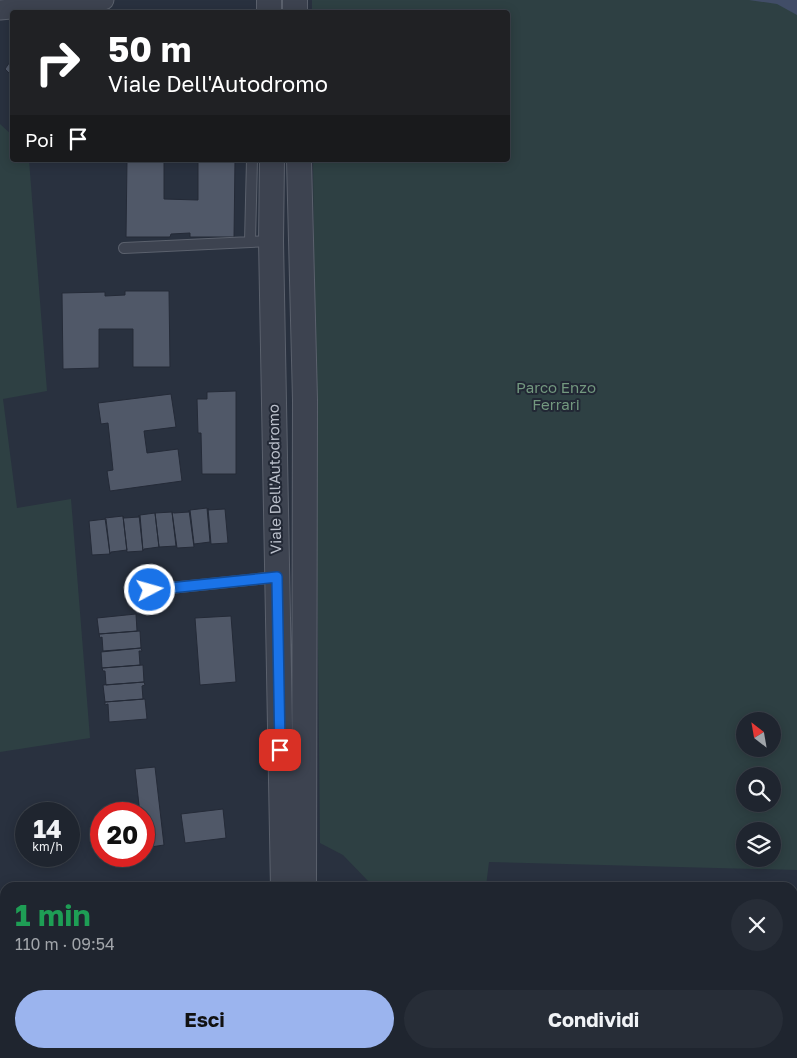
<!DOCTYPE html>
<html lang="it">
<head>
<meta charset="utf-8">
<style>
  body { margin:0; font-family:"Golos Text",sans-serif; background:#272d37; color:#f1f3f6; height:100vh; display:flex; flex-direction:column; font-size:19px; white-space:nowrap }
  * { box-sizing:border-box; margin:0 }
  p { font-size:16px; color:#a1a5aa }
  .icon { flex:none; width:28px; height:28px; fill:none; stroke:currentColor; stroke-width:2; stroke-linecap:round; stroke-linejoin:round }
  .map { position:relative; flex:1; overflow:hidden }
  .side { position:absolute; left:0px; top:882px; width:798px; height:176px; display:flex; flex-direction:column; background:#1f252f; border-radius:15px 15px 0 0; box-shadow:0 2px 12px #0003,0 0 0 1px #3c424b }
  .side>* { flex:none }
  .hud { position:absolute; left:10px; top:10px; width:500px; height:152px; border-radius:5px; box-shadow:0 2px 12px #0003,0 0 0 1px #3c424b; background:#202124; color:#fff; overflow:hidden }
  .needle { width:32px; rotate:329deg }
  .buttons { position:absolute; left:736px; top:712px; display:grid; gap:10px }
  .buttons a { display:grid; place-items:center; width:45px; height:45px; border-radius:50%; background:#1f252f; box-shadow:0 2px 12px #0003,0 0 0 1px #3c424b; font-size:25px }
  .speed { position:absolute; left:15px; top:802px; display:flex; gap:10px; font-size:25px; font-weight:700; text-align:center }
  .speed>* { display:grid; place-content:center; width:65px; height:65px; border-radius:50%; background:#1f252f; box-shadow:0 2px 12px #0003,0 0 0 1px #3c424b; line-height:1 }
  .speed small { font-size:12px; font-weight:400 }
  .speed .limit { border:8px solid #d22; background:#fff; color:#111 }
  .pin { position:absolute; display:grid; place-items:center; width:42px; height:42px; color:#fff; margin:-21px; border-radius:10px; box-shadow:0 2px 8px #0006 }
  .me { position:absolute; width:55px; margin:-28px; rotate:84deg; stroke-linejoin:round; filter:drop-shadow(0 0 4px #0008) }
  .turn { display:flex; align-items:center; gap:18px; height:105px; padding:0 15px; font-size:22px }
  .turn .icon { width:65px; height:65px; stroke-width:2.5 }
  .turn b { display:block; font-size:35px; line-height:42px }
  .then { display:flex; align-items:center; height:48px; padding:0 15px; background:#0003; gap:10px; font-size:19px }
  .round { display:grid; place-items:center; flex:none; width:52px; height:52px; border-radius:26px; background:#272d37 }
  .headline { display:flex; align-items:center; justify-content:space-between; height:85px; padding:0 15px }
  h1 { font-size:30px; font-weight:700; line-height:38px; color:#1e9e55 }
  .primary-button { display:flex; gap:10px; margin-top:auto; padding:10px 15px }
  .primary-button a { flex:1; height:58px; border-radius:30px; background:#9bb4ee; color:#111; font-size:20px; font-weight:700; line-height:58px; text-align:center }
  .primary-button a+a { background:#272d37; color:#f1f3f6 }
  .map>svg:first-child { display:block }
</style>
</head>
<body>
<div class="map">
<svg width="797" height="1058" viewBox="0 0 797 1058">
  <rect width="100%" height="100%" fill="#29313f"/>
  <path fill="#2e4043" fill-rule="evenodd" d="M312,0H797V870L489,862L486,886L371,884L343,855L320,843L313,160H508V12H312ZM745,721H772V749H745ZM745,776H772V804H745ZM745,831H772V859H745Z
    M0,124L12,135V160H29L47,391L3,399L17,508L71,499L90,738L0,752Z"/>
  <path fill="#414d67" d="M749,0H797V15L777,4Z"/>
  <path fill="#505868" stroke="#242a37" d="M12,59V76L5,69Z
    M127,160L164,161V199L198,200V160H235L234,237H190V233L171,234L170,237H126Z
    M125,291H169L170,367H133V329H99V368L63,369L62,293L105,292V296L125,295Z
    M236,391V474H202L201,433H198L197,399H207V392Z
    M171,394L176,427L144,431L147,453L178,449L182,481L110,491L107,471L113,470L108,423L101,424L98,403Z
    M207,508L210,542L194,544L190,510Z
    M208,508V510L225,509L228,543L211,544Z
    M189,510L194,547L177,548L172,512L174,513L189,512Z
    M172,512L176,546L159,547L155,513Z
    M155,513L159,547L144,549L143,551L140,515Z
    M139,515L143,551L127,552L123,516L124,518L139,517Z
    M123,516L127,550L111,552L110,554L105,518Z
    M106,519L110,554L92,555L89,521Z
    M136,614L137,631L99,634L97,618Z
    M231,616L236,682L200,685L195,618Z
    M140,631L141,648L103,651L102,637L100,638L99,634Z
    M141,648L142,651H139L140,665L102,668L101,652Z
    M143,665L144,682L106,685L105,671H103L102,668Z
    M144,682L145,685L142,686L143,699L105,702L103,685Z
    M145,699L147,719L109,722L108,704L105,705V702Z
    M155,767L164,845L144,848V814H140L135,769Z
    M223,809L226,838L185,843L181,814Z
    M792,968L797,969V1026H792Z
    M38,1054H68L69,1058H39Z
    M180,1054H209L210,1058H180Z
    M238,1054H268L269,1058H239Z"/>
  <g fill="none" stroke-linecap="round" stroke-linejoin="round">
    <g stroke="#5b616d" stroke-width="12">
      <path id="service" d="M250,241L252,160
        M124,248L271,241
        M131,592L277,577"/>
    </g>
    <g stroke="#5b616d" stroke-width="21">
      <path id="minor" d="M0,10L104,0
        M792,915L797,916
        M0,946L5,989
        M792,1051H797
        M13,1054V1058
        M159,1054V1058"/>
    </g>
    <g stroke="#5b616d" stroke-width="26">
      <path id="tertiary" d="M269,0V12
        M295,0V12
        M272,160L271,241L283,888
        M299,160L305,400L304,888
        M285,1054V1058
        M307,1054V1058"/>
    </g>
    <use href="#service" stroke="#3d4350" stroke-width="10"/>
    <use href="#minor" stroke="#3d4350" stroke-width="19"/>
    <use href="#tertiary" stroke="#3d4350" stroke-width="24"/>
  </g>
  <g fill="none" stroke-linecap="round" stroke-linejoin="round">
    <g stroke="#114b97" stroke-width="12">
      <path id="route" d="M150,590L277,577L280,750"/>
    </g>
    <use href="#route" stroke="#1a73e8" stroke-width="9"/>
  </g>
  <g text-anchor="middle" stroke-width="4" stroke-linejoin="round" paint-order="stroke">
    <g font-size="15" fill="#73987f" stroke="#222835">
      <text x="556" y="393">Parco Enzo<tspan x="556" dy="17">Ferrari</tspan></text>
    </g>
    <g font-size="15" fill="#babfca" stroke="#222835">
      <text transform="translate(275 479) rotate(-91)" y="5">Viale Dell'Autodromo</text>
    </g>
  </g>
</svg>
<div class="buttons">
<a><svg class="needle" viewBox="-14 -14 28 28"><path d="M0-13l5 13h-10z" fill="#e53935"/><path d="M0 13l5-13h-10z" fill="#a1a5aa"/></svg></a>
<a><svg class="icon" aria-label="search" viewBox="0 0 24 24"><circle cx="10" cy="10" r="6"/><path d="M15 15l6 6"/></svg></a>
<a><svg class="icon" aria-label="layers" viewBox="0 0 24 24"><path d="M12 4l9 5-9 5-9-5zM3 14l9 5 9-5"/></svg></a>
</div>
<div class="speed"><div>14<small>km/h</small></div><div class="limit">20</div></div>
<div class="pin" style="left:280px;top:750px;background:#d93025"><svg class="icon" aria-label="arrive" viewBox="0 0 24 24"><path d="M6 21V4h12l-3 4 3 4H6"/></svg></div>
<svg class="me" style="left:150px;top:590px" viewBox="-20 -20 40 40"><circle r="17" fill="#1a73e8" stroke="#fff" stroke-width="3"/><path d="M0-11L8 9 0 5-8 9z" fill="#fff"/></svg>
<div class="hud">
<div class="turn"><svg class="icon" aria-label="right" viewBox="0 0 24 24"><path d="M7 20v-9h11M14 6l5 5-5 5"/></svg><div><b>50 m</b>Viale Dell'Autodromo</div></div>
<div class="then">Poi<svg class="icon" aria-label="arrive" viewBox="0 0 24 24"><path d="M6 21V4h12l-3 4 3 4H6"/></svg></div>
</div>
<section class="side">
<div class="headline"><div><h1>1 min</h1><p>110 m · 09:54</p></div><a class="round"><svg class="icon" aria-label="close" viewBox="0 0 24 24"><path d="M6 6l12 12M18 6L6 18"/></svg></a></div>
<div class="primary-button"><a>Esci</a><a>Condividi</a></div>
</section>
</div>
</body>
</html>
